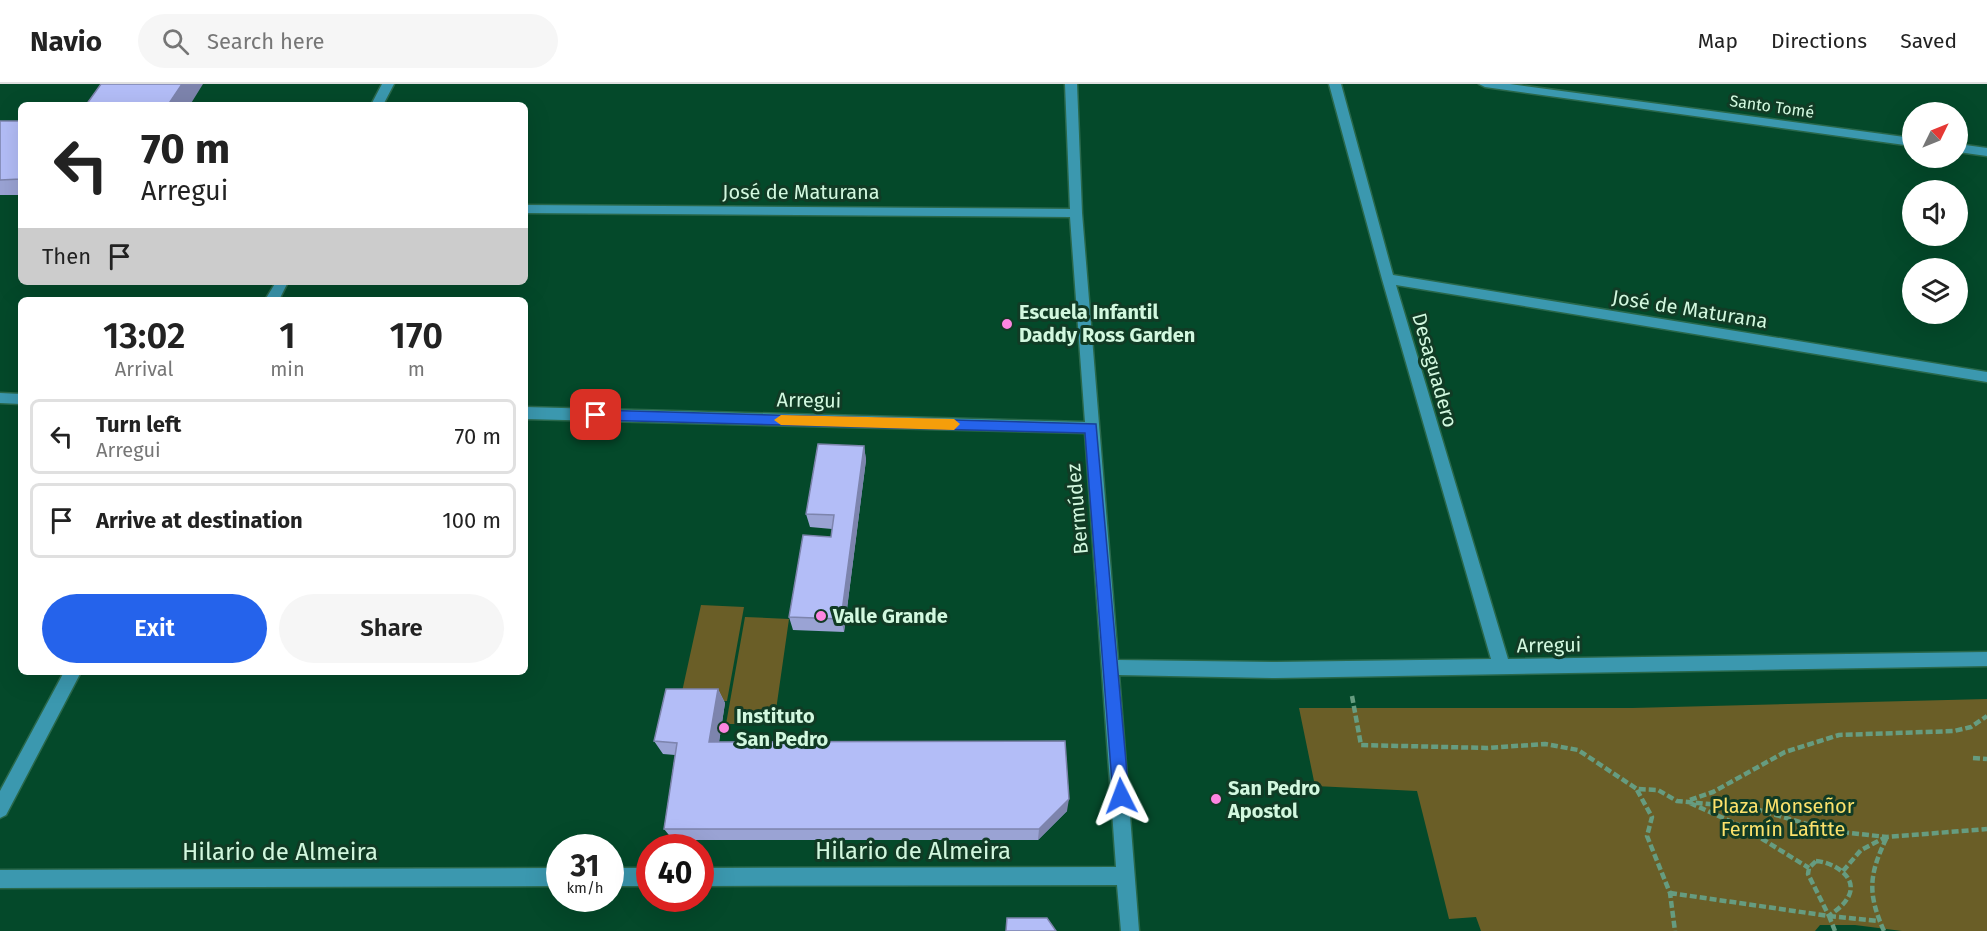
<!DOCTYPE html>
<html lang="en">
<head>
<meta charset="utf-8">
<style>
  body { margin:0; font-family:"Fira Sans",sans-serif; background:#f6f6f6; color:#222; height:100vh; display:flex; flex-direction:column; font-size:22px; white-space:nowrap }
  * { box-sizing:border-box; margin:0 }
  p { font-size:20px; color:#767676 }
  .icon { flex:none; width:33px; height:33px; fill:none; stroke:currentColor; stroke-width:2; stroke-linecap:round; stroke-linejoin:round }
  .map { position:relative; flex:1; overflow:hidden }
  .details { position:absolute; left:18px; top:213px; width:510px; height:378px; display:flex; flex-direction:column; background:#fff; border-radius:9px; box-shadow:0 6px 24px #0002 }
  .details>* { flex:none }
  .hud { position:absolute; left:18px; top:18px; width:510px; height:183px; border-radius:9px; box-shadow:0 6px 24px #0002; background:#fff; color:#222; overflow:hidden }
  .needle { width:39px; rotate:47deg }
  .fabs { position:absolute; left:1902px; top:18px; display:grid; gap:12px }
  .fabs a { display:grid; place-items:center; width:66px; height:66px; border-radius:50%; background:#fff; box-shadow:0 6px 24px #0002; font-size:30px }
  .speed { position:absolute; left:546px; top:750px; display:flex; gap:12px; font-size:30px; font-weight:700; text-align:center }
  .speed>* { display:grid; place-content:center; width:78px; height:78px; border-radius:50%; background:#fff; box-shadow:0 6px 24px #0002; line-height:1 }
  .speed small { font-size:15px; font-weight:400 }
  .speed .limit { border:9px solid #d22; background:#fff; color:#111 }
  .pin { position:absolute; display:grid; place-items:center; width:51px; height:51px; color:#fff; margin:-26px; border-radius:12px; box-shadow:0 3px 9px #0006 }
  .me { position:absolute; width:66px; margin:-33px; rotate:357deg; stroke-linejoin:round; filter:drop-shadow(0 0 4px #0008) }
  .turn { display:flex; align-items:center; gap:21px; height:126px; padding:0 24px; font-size:27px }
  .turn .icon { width:78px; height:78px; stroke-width:2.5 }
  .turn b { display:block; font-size:42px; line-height:51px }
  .then { display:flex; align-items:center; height:57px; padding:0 24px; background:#0003; gap:12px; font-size:22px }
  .eta { display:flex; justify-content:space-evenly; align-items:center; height:102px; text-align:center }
  .eta b { font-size:36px; font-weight:600; line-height:42px }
  .button { display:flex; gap:12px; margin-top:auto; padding:12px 24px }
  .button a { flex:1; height:69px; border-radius:36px; background:#2563eb; color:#fff; font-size:24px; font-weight:600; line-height:69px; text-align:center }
  .button a+a { background:#f6f6f6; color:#222 }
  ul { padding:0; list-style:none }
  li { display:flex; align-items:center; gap:18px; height:75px; margin:0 12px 9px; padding:0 12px; border:3px solid #e0e0e0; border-radius:9px }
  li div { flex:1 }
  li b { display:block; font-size:22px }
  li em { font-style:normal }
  header { display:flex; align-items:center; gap:36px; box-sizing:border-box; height:84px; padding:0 30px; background:#fff; border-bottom:2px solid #e0e0e0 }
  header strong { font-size:28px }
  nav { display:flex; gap:33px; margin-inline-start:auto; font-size:21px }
  .search { width:420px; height:54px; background:#f6f6f6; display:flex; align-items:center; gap:15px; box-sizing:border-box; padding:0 21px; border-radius:33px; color:#767676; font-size:22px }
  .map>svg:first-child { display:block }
</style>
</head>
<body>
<header>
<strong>Navio</strong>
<div class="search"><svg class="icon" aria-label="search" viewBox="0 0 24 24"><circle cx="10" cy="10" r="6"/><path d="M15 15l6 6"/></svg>Search here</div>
<nav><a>Map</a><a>Directions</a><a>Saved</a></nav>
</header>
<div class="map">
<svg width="1987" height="847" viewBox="0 0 1987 847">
  <rect width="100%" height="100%" fill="#04492a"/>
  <path fill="#6a5e27" d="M701,521L744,523L727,617H680Z
    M745,533L789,535L774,640H726Z
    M1987,615V847H1902L1855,841H1820L1815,847H1481L1476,833L1449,835L1417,707L1315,702L1299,624H1632Z"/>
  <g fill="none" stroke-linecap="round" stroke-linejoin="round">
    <g stroke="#29684b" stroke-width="3">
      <path id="minor" d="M382,0H394L383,21H371Z
        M1065,0H1077L1082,129L1118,576L1276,578L1491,575L1382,195L1329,0H1341L1393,191L1987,288V298L1396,201L1508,575L1987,568V582L1276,594L1119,591L1139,847H1121L1117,801L700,802V784L1116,783L1085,349L525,335V323L1085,338L1070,133L525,129V121L1070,125Z
        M1479,0H1510L1912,54V62L1485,3Z
        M1958,60L1987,64V72L1958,68Z
        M276,198H288L279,216H265Z
        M0,309L21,310V320L0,319Z
        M64,588H81L6,731L0,734V707Z
        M560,784V802L0,804V786Z
        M610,784H650V802H610Z"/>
    </g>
    <path stroke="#669c80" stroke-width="4.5" stroke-dasharray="7 3" stroke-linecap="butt" d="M1352,612L1361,661L1487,664L1545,660L1578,666L1637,705L1658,706L1677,717L1752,724L1831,747L1887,753L1987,745
      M1973,674L1987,675
      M1637,706L1652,733L1647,752L1670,809L1675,847
      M1690,716L1713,708L1785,668L1839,651L1954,647L1971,643L1987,632
      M1690,719L1743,743L1809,784
      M1816,777C1833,778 1861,794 1847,815C1843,822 1835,827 1829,832L1808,790L1809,784Z
      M1843,787L1861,766L1886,753
      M1670,809L1829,832L1835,847
      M1829,832L1879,837
      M1884,847C1867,809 1869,790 1887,753"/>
    <use href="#minor" fill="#3b98af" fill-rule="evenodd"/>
  </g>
  <path fill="#9aa3d4" d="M0,37H21V111H0Z
    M864,362L866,376L844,548L793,546L789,533L831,453L832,445L810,443L806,430Z
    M718,605L725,619L719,658L1067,727L1038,756H673L664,745L675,671L663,670L654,657Z"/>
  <path fill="#7d84ad" d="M182,0H203L190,21H168Z
    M864,362L866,376L844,548L841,535Z
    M718,605L725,619L717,671L709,658Z
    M1069,715L1067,727L1038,756L1039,745Z"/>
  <path fill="#b3bdf7" stroke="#7d84ad" stroke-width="1.5" d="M101,0H182L168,21H86Z
    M0,37H21V95L0,96Z
    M818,360L864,362L841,535L789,533L803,451L831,453L834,431L806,430Z
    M666,605H718L709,658L1065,657L1069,715L1039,745H664L677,659L654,657Z
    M1007,834H1047L1056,847H1006Z"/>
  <path fill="#2563eb" stroke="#184099" stroke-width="1.5" d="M596,326L1096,340L1129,712L1127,718L1121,720L1116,718L1113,712L1085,349L596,336L589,331Z"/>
  <path fill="#f59e0b" d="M781,331L954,335L960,340L954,346L781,341L774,336Z"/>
  <g fill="#fd86e1" stroke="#113b25" stroke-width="2">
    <circle cx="1007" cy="240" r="6"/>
    <circle cx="821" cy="532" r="6"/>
    <circle cx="724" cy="644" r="6"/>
    <circle cx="1216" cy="715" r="6"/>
  </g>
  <g text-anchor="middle" stroke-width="6" stroke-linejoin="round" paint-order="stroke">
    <g font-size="16" fill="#d2f8df" stroke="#113b25">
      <text transform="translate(1772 22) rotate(8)" y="6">Santo Tomé</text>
    </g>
    <g font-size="20" fill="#d2f8df" stroke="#113b25">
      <text x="801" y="115">José de Maturana</text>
      <text transform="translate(1690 225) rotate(9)" y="7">José de Maturana</text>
      <text transform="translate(1435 286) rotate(74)" y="7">Desaguadero</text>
      <text transform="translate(809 316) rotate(1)" y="7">Arregui</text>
      <text transform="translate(1077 425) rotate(-95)" y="7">Bermúdez</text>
      <text transform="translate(1549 561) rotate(-1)" y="7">Arregui</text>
    </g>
    <g font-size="20" font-weight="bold" fill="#d2f8df" stroke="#113b25" text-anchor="start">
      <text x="1019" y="235">Escuela Infantil<tspan x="1019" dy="23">Daddy Ross Garden</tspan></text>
      <text x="833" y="539">Valle Grande</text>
      <text x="736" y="639">Instituto<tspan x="736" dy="23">San Pedro</tspan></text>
      <text x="1228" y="711">San Pedro<tspan x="1228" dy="23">Apostol</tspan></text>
    </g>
    <g font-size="20" fill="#fbe16b" stroke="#113b25">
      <text x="1783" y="729">Plaza Monseñor<tspan x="1783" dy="23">Fermín Lafitte</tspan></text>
    </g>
    <g font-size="24" fill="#d2f8df" stroke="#113b25">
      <text x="913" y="775">Hilario de Almeira</text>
      <text x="280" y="776">Hilario de Almeira</text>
    </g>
  </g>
</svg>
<div class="fabs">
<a><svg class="needle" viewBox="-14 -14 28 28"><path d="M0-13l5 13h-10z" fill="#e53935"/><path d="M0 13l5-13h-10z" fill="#767676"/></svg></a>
<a><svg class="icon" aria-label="sound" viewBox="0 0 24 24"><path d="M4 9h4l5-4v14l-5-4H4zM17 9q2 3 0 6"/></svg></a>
<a><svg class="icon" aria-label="layers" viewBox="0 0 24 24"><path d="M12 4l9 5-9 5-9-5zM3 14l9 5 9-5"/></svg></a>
</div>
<div class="speed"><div>31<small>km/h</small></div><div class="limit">40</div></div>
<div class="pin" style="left:596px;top:331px;background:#d93025"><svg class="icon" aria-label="arrive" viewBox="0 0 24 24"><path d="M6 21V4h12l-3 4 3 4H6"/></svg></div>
<svg class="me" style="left:1121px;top:712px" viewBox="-20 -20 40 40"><path d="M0-17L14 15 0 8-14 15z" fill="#2563eb" stroke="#fff" stroke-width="4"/></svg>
<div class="hud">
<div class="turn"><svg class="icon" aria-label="left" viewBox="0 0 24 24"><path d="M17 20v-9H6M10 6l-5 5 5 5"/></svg><div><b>70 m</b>Arregui</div></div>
<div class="then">Then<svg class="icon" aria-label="arrive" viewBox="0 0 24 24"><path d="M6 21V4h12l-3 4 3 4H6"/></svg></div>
</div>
<section class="details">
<div class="eta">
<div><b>13:02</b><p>Arrival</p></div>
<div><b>1</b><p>min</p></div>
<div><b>170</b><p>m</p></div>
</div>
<ul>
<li><svg class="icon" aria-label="left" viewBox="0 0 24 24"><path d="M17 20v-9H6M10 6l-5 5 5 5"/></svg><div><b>Turn left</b><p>Arregui</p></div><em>70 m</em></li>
<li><svg class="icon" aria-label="arrive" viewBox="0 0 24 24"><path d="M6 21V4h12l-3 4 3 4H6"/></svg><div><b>Arrive at destination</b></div><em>100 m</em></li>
</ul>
<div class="button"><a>Exit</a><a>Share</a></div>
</section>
</div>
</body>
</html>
